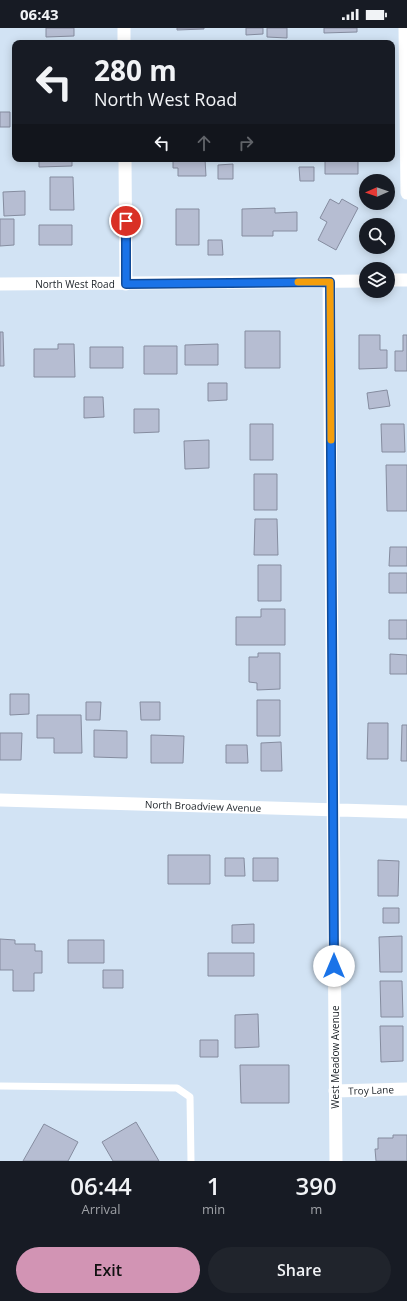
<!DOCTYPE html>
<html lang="en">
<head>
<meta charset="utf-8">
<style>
  body { margin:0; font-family:"Open Sans",sans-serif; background:#20242c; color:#f1f3f6; height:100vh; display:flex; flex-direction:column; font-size:15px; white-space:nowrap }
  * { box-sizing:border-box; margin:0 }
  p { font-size:13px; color:#9ea1a6 }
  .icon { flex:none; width:22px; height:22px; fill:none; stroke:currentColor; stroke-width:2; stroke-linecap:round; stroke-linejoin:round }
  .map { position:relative; height:1133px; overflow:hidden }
  .drawer { display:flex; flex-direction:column; background:#171b24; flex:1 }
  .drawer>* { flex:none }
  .hud { position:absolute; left:12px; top:12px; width:383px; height:122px; border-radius:8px; box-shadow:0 2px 10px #0003; background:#171b24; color:#f1f3f6; overflow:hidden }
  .needle { width:26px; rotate:268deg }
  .controls { position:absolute; left:359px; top:146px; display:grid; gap:8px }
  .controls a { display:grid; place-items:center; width:36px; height:36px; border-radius:50%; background:#171b24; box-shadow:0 2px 10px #0003; font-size:20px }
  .pin { position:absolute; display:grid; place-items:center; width:34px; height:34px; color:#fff; margin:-17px; border:2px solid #fff; border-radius:50%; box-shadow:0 1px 4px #0007 }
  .me { position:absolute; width:44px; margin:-22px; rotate:0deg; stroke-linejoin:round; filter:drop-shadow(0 0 3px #0008) }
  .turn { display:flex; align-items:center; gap:14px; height:84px; padding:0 16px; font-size:18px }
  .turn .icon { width:52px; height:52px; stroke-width:2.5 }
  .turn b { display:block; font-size:28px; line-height:34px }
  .lanes { display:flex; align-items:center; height:38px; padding:0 16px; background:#0003; justify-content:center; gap:20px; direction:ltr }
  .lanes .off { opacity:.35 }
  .eta { display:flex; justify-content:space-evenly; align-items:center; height:68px; text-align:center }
  .eta b { font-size:24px; font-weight:600; line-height:28px }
  .button { display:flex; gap:8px; margin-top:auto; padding:8px 16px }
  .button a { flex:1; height:46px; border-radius:24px; background:#d294b4; color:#111; font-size:16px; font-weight:600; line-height:46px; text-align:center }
  .button a+a { background:#20242c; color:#f1f3f6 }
  .status { display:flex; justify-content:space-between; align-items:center; height:28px; padding:0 20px; background:#171b24; direction:ltr }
  .status svg { height:11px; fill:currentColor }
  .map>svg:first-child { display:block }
</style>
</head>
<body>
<div class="status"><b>06:43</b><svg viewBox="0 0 49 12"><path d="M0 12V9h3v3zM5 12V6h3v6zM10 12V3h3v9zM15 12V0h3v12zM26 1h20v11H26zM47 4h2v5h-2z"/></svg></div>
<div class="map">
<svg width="407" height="1133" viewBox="0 0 407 1133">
  <rect width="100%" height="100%" fill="#d2e3f4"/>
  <path fill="#b6bdd2" stroke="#858c9f" d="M46,0H74V8L46,9Z
    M177,0H204V1L177,2Z
    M246,0H263V6L246,7Z
    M267,0H287V10L267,9Z
    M324,0H357V4L324,5Z
    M0,84H10V99H0Z
    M39,131H72V138L39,139Z
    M173,131H205L206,148H178V140H173Z
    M325,131H358V146H325Z
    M233,136V151H218V137Z
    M299,139H314V153H300Z
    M50,149H73L74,182H50Z
    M25,163V187L4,188L3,164Z
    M330,171L339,176L342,171L358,180L336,222L318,212L327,194L320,190Z
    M275,180V185L297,184V203H273V208H242V181Z
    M176,181H199V217H176Z
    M0,191H14V217L0,218Z
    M39,197H72V217H39Z
    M208,212H222L223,227H208Z
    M245,303H280V340H245Z
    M0,304H3L4,338H0Z
    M359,307H380V322H387V340L359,341Z
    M403,307H407V343H395V323H403Z
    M58,316H74L75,349H34V321H58Z
    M218,316V337H185V317Z
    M144,318H177V346H144Z
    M90,319H123V340H90Z
    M208,355H227V372L208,373Z
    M387,362L390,378L369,381L367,365Z
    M84,369H103L104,389L84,390Z
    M134,381H159V404L134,405Z
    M250,396H273V432H250Z
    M381,396H404L405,424H382Z
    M209,412V440L185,441L184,413Z
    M386,437H407V483H387Z
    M254,446H277V482H254Z
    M255,491H277L278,527H254Z
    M390,519H407V538H389Z
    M258,537H281V573H258Z
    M389,545H407V565H389Z
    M261,581H285V617H236V589H261Z
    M389,592H407V611H389Z
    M258,625H280V661L257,662V655L249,654V629H258Z
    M390,626L407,627V646H390Z
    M10,666H29V686L10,687Z
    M257,672H280V708H257Z
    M86,674H101L100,692H86Z
    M140,674H160V692H141Z
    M37,687H81L82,725H54V710H37Z
    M368,695H388V731H367Z
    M402,697H407V733H401Z
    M94,702L127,703V730L94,729Z
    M0,705H22L21,732H0Z
    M151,707L184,708L183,735H151Z
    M281,714L282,743H261V715Z
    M226,717H247L248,735H226Z
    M168,827H210V856H168Z
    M225,830H244L245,848H225Z
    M253,830H278V853H253Z
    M378,832L399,833L398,868H378Z
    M383,880H399V895H383Z
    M254,896V915H232V897Z
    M402,908V944H380L379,909Z
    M0,911L15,912V916H35V923H42V945H34V963H13V942H0Z
    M68,912H104V935H68Z
    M208,925H254V948H208Z
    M103,942H123V960H103Z
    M380,953H402L403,989H381Z
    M258,986L259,1019L235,1020V987Z
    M380,998H403V1033L381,1034Z
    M200,1012H218V1029H200Z
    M240,1037H289V1075H241Z
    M136,1094L159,1133H113L102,1114Z
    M44,1096L78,1114L68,1133H23Z
    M393,1107H407V1133H376L375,1121H378V1110H393Z"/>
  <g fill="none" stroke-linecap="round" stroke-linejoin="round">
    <path stroke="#fff" stroke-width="7" d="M0,1058L177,1060L190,1069L191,1133"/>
    <path stroke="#fff" stroke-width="13" d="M124,0V15
      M405,0L407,165
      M125,131L126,256
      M388,252H407
      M329,254L336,1133
      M0,256L366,253
      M0,772L407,784
      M335,1063L407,1061"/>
  </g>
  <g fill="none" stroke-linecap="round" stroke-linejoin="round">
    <g stroke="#114b97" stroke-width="10">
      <path id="route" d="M126,193V256L330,254L334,938"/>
    </g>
    <use href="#route" stroke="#1a73e8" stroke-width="7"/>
    <path stroke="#f59e0b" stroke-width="7" d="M298,254H330L331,412"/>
  </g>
  <g text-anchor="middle" stroke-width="3" stroke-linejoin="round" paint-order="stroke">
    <g font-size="10" fill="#191f25" stroke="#fff">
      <text x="75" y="260">North West Road</text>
      <text transform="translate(203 778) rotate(2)" y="4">North Broadview Avenue</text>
      <text transform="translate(335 1029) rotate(-90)" y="4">West Meadow Avenue</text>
      <text transform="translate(371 1062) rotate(-2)" y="4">Troy Lane</text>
    </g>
  </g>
</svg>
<div class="controls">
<a><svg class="needle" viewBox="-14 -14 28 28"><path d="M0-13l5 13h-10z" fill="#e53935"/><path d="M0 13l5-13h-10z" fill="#9ea1a6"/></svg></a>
<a><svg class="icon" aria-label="search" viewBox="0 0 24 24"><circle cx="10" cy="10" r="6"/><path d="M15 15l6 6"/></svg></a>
<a><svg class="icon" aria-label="layers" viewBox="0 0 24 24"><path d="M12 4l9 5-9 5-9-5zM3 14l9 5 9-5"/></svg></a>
</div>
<div class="pin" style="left:126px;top:193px;background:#d93025"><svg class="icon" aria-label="arrive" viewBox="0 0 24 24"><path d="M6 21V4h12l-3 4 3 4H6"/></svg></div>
<svg class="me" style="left:334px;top:938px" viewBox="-20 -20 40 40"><circle r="19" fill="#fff"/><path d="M0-13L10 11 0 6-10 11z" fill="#1a73e8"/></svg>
<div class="hud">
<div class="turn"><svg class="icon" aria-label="left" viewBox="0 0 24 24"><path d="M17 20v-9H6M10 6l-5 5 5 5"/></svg><div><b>280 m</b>North West Road</div></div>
<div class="lanes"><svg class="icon" aria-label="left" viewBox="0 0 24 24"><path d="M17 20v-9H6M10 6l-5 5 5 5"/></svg><svg class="icon off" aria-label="ahead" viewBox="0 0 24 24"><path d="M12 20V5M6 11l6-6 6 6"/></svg><svg class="icon off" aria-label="right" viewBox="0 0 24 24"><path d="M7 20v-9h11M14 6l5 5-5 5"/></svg></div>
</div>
</div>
<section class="drawer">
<div class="eta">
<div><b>06:44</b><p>Arrival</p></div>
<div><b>1</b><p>min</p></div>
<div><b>390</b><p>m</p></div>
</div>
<div class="button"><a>Exit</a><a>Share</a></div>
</section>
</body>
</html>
